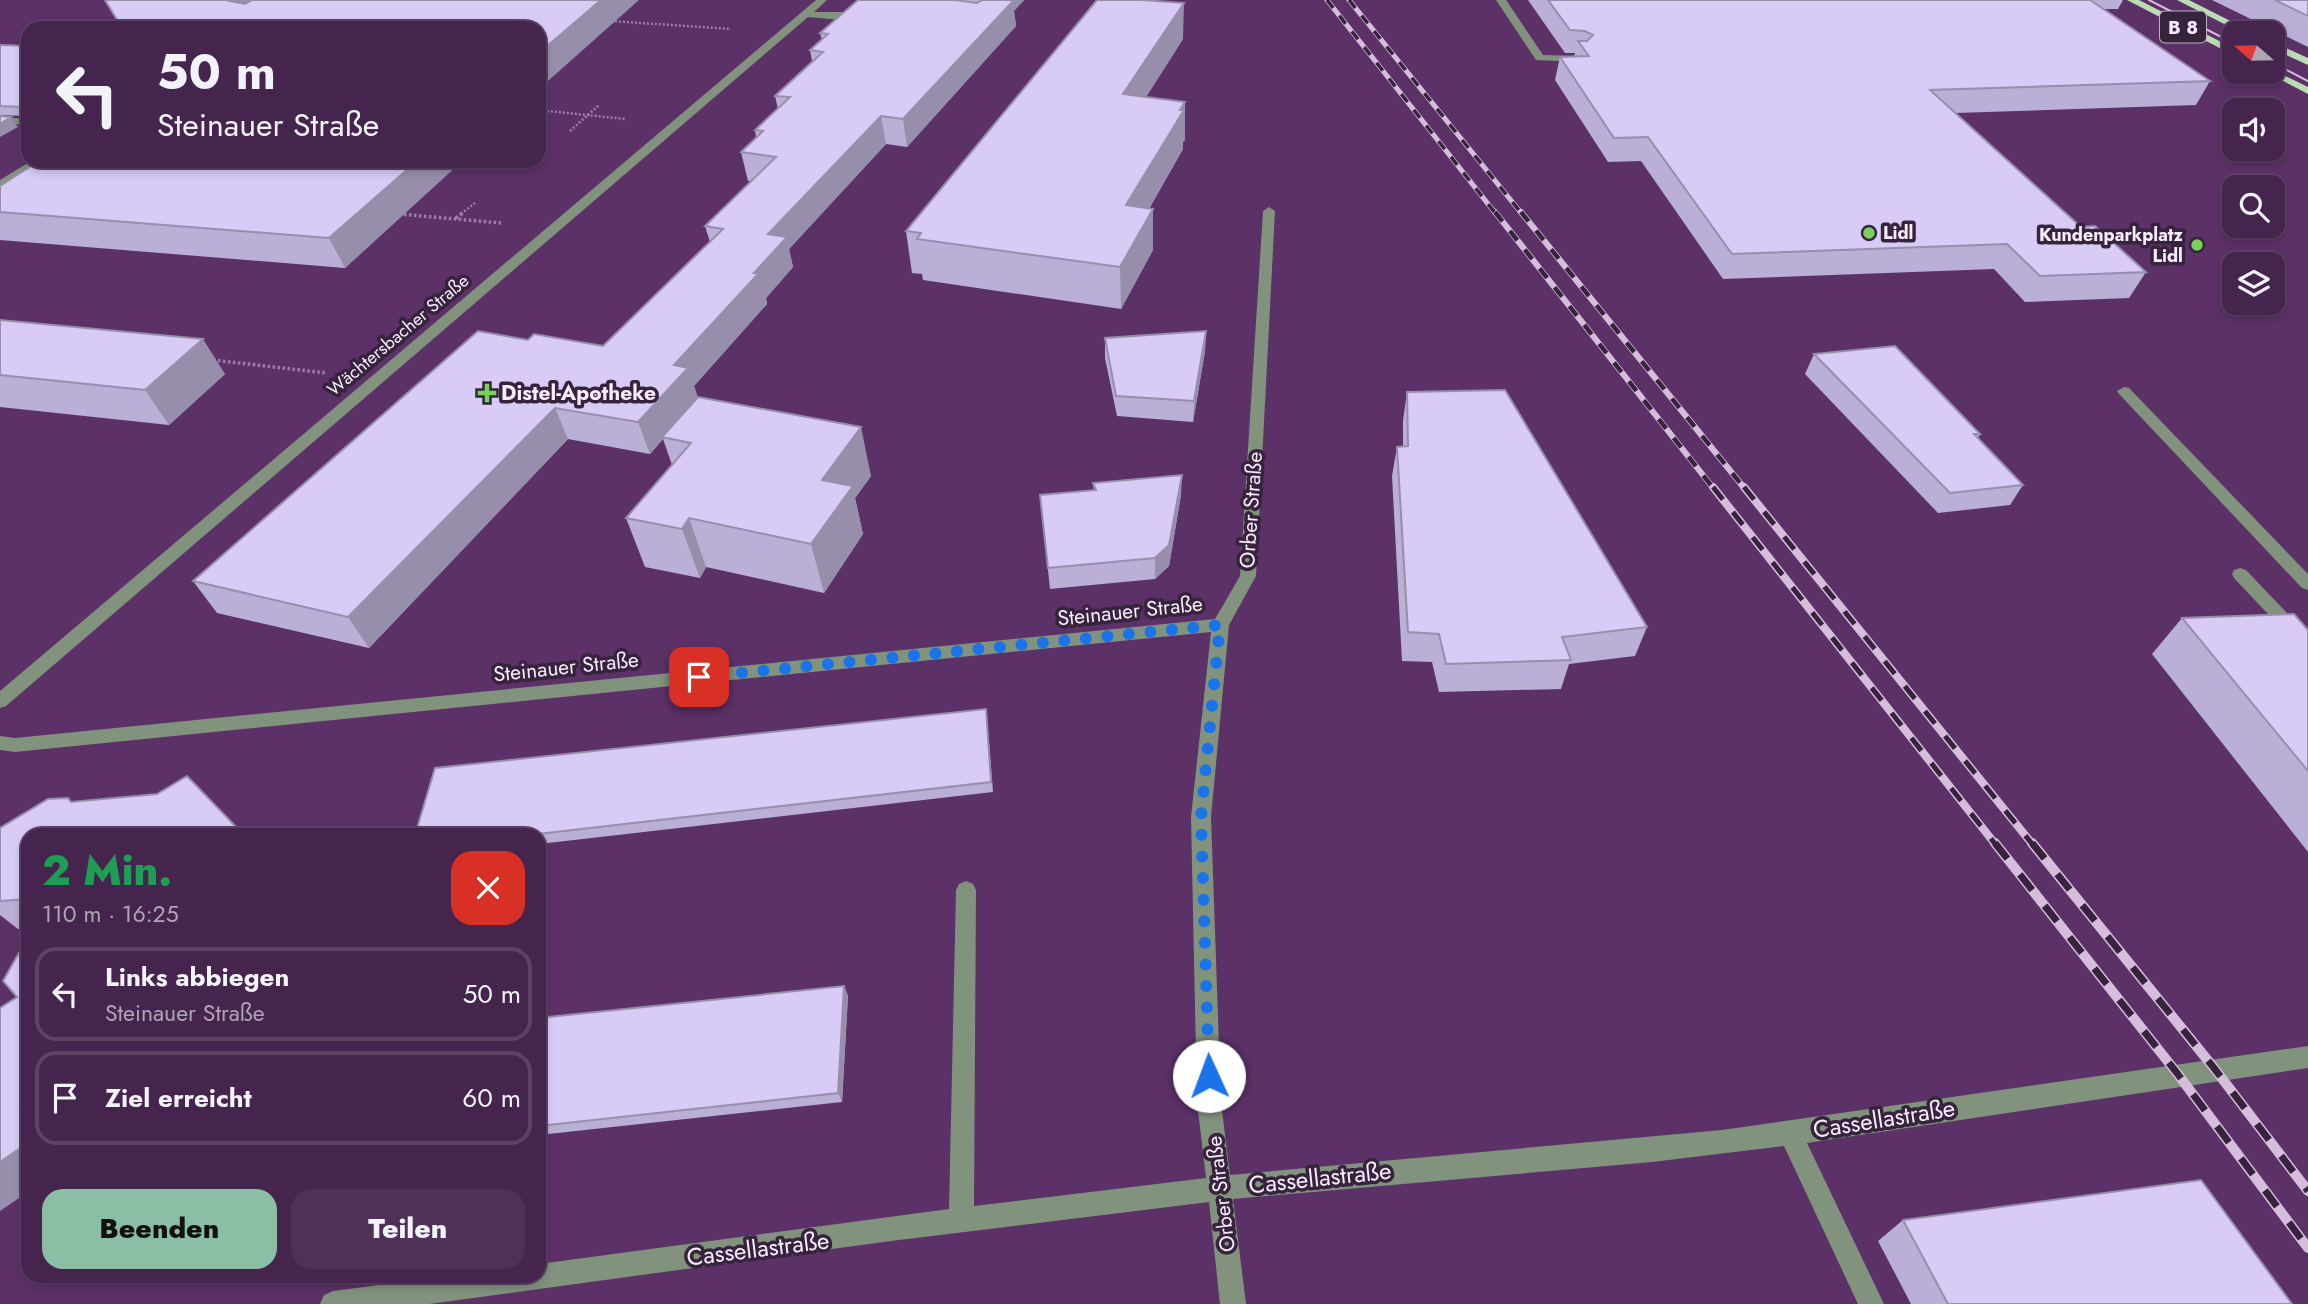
<!DOCTYPE html>
<html lang="de">
<head>
<meta charset="utf-8">
<style>
  body { margin:0; font-family:Jost,sans-serif; background:#4f3158; color:#f1f3f6; height:100vh; display:flex; flex-direction:column; font-size:26px; white-space:nowrap }
  * { box-sizing:border-box; margin:0 }
  p { font-size:23px; color:#b0a5b6 }
  .icon { flex:none; width:38px; height:38px; fill:none; stroke:currentColor; stroke-width:2; stroke-linecap:round; stroke-linejoin:round }
  .map { position:relative; flex:1; overflow:hidden }
  .drawer { position:absolute; left:21px; top:828px; width:525px; height:455px; display:flex; flex-direction:column; background:#45254e; border-radius:21px; box-shadow:0 4px 10px #0003,0 0 0 2px #5d4266 }
  .drawer>* { flex:none }
  .banner { position:absolute; left:21px; top:21px; width:525px; height:147px; border-radius:21px; box-shadow:0 4px 10px #0003,0 0 0 2px #5d4266; background:#45254e; color:#f1f3f6; overflow:hidden }
  .needle { width:46px; rotate:290deg }
  .tools { position:absolute; left:2222px; top:21px; display:grid; gap:14px }
  .tools a { display:grid; place-items:center; width:63px; height:63px; border-radius:14px; background:#45254e; box-shadow:0 4px 10px #0003,0 0 0 2px #5d4266; font-size:35px }
  .pin { position:absolute; display:grid; place-items:center; width:60px; height:60px; color:#fff; margin:-30px; border-radius:14px; box-shadow:0 4px 10px #0006 }
  .me { position:absolute; width:77px; margin:-38px; rotate:358deg; stroke-linejoin:round; filter:drop-shadow(0 0 5px #0008) }
  .turn { display:flex; align-items:center; gap:24px; height:147px; padding:0 21px; font-size:32px }
  .turn .icon { width:91px; height:91px; stroke-width:2.5 }
  .turn b { display:block; font-size:49px; line-height:60px }
  .round { display:grid; place-items:center; flex:none; width:74px; height:74px; border-radius:21px; background:#4f3158 }
  .overview { display:flex; align-items:center; justify-content:space-between; height:119px; padding:0 21px }
  h1 { font-size:42px; font-weight:800; line-height:52px; color:#1e9e55 }
  .action { display:flex; gap:14px; margin-top:auto; padding:14px 21px }
  .action a { flex:1; height:80px; border-radius:21px; background:#8abfa5; color:#111; font-size:28px; font-weight:800; line-height:80px; text-align:center }
  .action a+a { background:#4f3158; color:#f1f3f6 }
  ul { padding:0; list-style:none }
  li { display:flex; align-items:center; gap:21px; height:94px; margin:0 14px 10px; padding:0 7px; border:4px solid #5d4266; border-radius:21px }
  li div { flex:1 }
  li b { display:block; font-size:26px }
  li em { font-style:normal }
  .map>svg:first-child { display:block }
</style>
</head>
<body>
<div class="map">
<svg width="2308" height="1304" viewBox="0 0 2308 1304">
  <rect width="100%" height="100%" fill="#5c3168"/>
  <g fill="none" stroke-linecap="round" stroke-linejoin="round">
    <path stroke="#9d7ea6" stroke-width="2.5" stroke-dasharray="2 2" stroke-linecap="butt" d="M611,21L731,29
      M539,110L625,119
      M570,131L599,105
      M461,214L475,203"/>
    <path stroke="#9d7ea6" stroke-width="3.5" stroke-dasharray="2.5 2.5" stroke-linecap="butt" d="M399,214L501,223
      M456,218L464,212
      M213,360L326,373"/>
    <path fill="#81927d" fill-rule="evenodd" d="M816,0H827L814,12H862L867,15L841,20L808,17L6,706L0,708V691Z
      M1496,0H1506L1543,55L1580,56L1585,59L1580,62L1536,60Z
      M0,117L28,119V125L0,123Z
      M31,161H45L0,188V180Z
      M1269,207L1275,211L1256,576L1229,625L1211,817L1221,1102L1230,1175L1722,1130L2308,1046V1068L1807,1143L1884,1304H1858L1784,1146L1652,1162L1233,1199L1246,1304H1220L1209,1202L891,1241L429,1304H320L324,1295L333,1291L449,1276H539V1264L949,1209L956,890L959,884L966,881L973,884L976,890L974,1206L1206,1178L1197,1102L1191,817L1211,632L15,752L0,750V736L15,738L1215,619L1240,576L1263,211Z
      M2124,387L2129,388L2308,574V590L2302,588L2119,394L2117,391Z
      M2240,568L2246,570L2308,635V652L2302,650L2234,578L2232,574L2234,570Z"/>
    <path fill="#bbddb1" fill-rule="evenodd" d="M2127,0H2139L2235,49V56Z
      M2177,0H2189L2254,33H2242Z
      M2273,42L2308,58V65L2273,49Z
      M2273,70L2308,87V94L2266,72Z"/>
    <path stroke="#d4beda" stroke-width="2" d="M2149,0L2235,44
      M2273,63L2308,81"/>
    <g stroke="#d4beda" stroke-width="5">
      <path id="rail-far3" d="M1327,0L1496,214
        M1349,0L1522,214"/>
    </g>
    <g stroke="#d4beda" stroke-width="6">
      <path id="rail-far2" d="M1495,212L1714,489
        M1521,212L1745,489"/>
    </g>
    <g stroke="#d4beda" stroke-width="8">
      <path id="rail-far1" d="M1713,487L1996,845
        M1744,487L2033,845"/>
    </g>
    <g stroke="#d4beda" stroke-width="10">
      <path id="rail" d="M1995,843L2177,1073L2308,1248
        M2032,843L2214,1068L2308,1191"/>
    </g>
    <use href="#rail-far3" stroke="#36233c" stroke-width="3.5" stroke-dasharray="10" stroke-linecap="butt"/>
    <use href="#rail-far2" stroke="#36233c" stroke-width="4.5" stroke-dasharray="12" stroke-linecap="butt"/>
    <use href="#rail-far1" stroke="#36233c" stroke-width="5" stroke-dasharray="16" stroke-linecap="butt"/>
    <use href="#rail" stroke="#36233c" stroke-width="7" stroke-dasharray="20" stroke-linecap="butt"/>
  </g>
  <path fill="#baafd4" d="M858,0H1024L1014,11L1016,26L907,147L886,144L789,249L793,267L766,298L767,304L694,386L698,398L871,476L855,498L863,534L824,593L706,567L700,578L645,567L626,518L672,465L663,439L650,454L568,439L369,648L217,613L193,581L528,340L603,346L710,242L705,226L751,181H748L741,152L756,137L755,130L778,109L775,96L812,61L810,50L822,40L820,33Z
    M1528,0H2123L2118,9H2104L2210,81L2196,105L1955,113L2081,227L2146,272L2129,298L2025,302L1994,269L1723,279L1641,161L1608,162L1555,80L1560,57L1574,56L1575,53H1565Z
    M2212,0H2308V47Z
    M1183,39L1146,97L1185,102V140L1183,142V149L1149,209L1153,250L1121,309L923,280L922,274L912,273L906,231Z
    M0,45L28,46V116L0,115Z
    M462,161L345,268L0,240V186Z
    M0,320L225,374L169,425L0,407Z
    M1206,331L1205,351L1193,422L1117,416L1105,358V338Z
    M1814,354L1980,434L1978,438L2023,485L2010,505L1938,513L1805,374Z
    M1407,392L1647,627L1635,656L1569,664L1561,689L1439,692L1432,662L1402,661L1392,476L1397,447H1403V421Z
    M1093,483L1181,495L1169,566L1155,579L1050,589L1040,495L1094,491Z
    M2182,618L2308,630V852L2152,654Z
    M987,719L993,792L539,844V835H415Z
    M68,798L72,802L244,835H28V928L18,929L0,915V828Z
    M844,986L848,996L842,1102L539,1135V1018Z
    M1903,1220L2292,1304H1911L1878,1241Z"/>
  <path fill="#978eac" d="M232,0H280L243,28L230,1Z
    M601,0H639L539,89V53Z
    M999,0H1024L1014,11L1016,26L907,147L903,119Z
    M1184,3L1183,39L1123,133V94Z
    M1185,102V140L1183,142V149L1127,246L1126,205Z
    M881,116L886,144L789,249L793,267L766,298L767,304L694,386L698,399L662,437L663,439L650,454L638,422L674,365L754,273L768,234Z
    M11,117L18,127L0,137V124Z
    M417,161H462L345,268L329,238Z
    M1153,209V250L1121,309L1120,267Z
    M1206,331L1205,351L1193,422L1194,401Z
    M203,339L225,374L169,425L145,390Z
    M555,408L568,439L369,648L348,617Z
    M861,427L871,476L855,498L863,534L824,593L811,544L822,480Z
    M1182,475L1181,495L1169,566L1155,579V558Z
    M689,518L706,567L700,578L682,529Z
    M986,709L987,719L993,792L991,782Z
    M844,986L848,996L842,1102L838,1093Z
    M28,1105V1121L20,1111Z
    M28,1143V1192L0,1211V1162Z"/>
  <path fill="#d8cbf6" stroke="#978eac" stroke-width="2" d="M105,0H232L230,1L245,4L252,0H601L539,53V28H122Z
    M858,0H955L977,3L982,0H1014L903,119L881,116L768,234L787,237L754,273H759L674,365L688,368L638,422L555,408L348,617L193,581L478,331L528,340L534,334L603,346L723,229L705,226L776,157L741,152L763,131L755,130L790,97L775,96L823,52L810,50L828,34L820,33Z
    M1097,0H1142L1184,3L1123,94L1185,102L1180,110H1184L1126,205L1153,209L1120,267L917,239L921,233L906,231Z
    M1548,0H2090L2210,81L1930,90L2081,227L2095,226L2146,272L2040,276L2007,244L1732,254L1648,137L1614,138L1560,57L1589,56L1578,41H1587L1593,35L1585,31L1570,30Z
    M2275,0H2308V16Z
    M0,45L28,46V108L25,110L22,107L0,106Z
    M0,116L11,117L0,124Z
    M39,161H417L329,238L0,212V186Z
    M0,320L203,339L145,390L0,375Z
    M1206,331L1194,401L1116,396L1105,338Z
    M1895,346L1980,434H1974L2023,485L1950,493L1814,354Z
    M1505,390L1647,627L1562,637L1571,660L1446,664L1439,634L1408,632L1397,447L1408,446L1407,392Z
    M698,397L861,427L822,480L853,486L811,544L689,518L682,529L626,518L691,443L662,437Z
    M1182,475L1169,545L1155,558L1048,568L1040,495L1096,490L1093,483Z
    M2294,614L2308,630V771L2182,618Z
    M986,709L991,782L529,835H415L435,768Z
    M187,776L240,831L235,835H28V899L0,901V828L48,799L68,798L71,802L157,794Z
    M28,937V1105L20,1111L28,1121V1143L0,1162V1008L17,997L3,981Z
    M844,986L838,1093L539,1126V1018Z
    M2201,1180L2292,1304H1948L1903,1220Z"/>
  <g fill="none" stroke-linecap="round" stroke-linejoin="round">
    <path stroke="#1a73e8" stroke-width="12" stroke-dasharray="0 21.6" d="M699,677L1220,625L1201,817L1209,1076"/>
  </g>
  <g fill="#77d259" stroke="#36233c" stroke-width="2.5">
    <circle cx="1869" cy="233" r="7"/>
    <circle cx="2197" cy="245" r="7"/>
    <path d="M483.5 382.5h7v7h7v7h-7v7h-7v-7h-7v-7h7z"/>
  </g>
  <g text-anchor="middle" stroke-width="7" stroke-linejoin="round" paint-order="stroke">
    <g font-size="18" font-weight="bold" fill="#f9eafd" stroke="#36233c" text-anchor="start">
      <text x="1883" y="239">Lidl</text>
      <text x="2183" y="241" text-anchor="end">Kundenparkplatz<tspan x="2183" dy="21">Lidl</tspan></text>
    </g>
    <g font-size="18" fill="#f9eafd" stroke="#36233c">
      <text transform="translate(398 335) rotate(-40)" y="6">Wächtersbacher Straße</text>
    </g>
    <rect fill="#36233c" stroke="#beaec3" stroke-width="2" x="2160" y="11.5" width="46" height="31" rx="5"/>
    <g font-size="19" font-weight="bold" fill="#f9eafd">
      <text x="2183" y="34">B 8</text>
    </g>
    <g font-size="21" font-weight="bold" fill="#f9eafd" stroke="#36233c" text-anchor="start">
      <text x="501" y="400">Distel-Apotheke</text>
    </g>
    <g font-size="21" fill="#f9eafd" stroke="#36233c">
      <text transform="translate(1251 510) rotate(-86)" y="7">Orber Straße</text>
      <text transform="translate(1130 611) rotate(-6)" y="7">Steinauer Straße</text>
      <text transform="translate(566 667) rotate(-6)" y="7">Steinauer Straße</text>
      <text transform="translate(1221 1194) rotate(-97)" y="7">Orber Straße</text>
    </g>
    <g font-size="24" fill="#f9eafd" stroke="#36233c">
      <text transform="translate(1884 1119) rotate(-9)" y="8">Cassellastraße</text>
      <text transform="translate(1320 1178) rotate(-6)" y="8">Cassellastraße</text>
      <text transform="translate(758 1249) rotate(-7)" y="8">Cassellastraße</text>
    </g>
  </g>
</svg>
<div class="tools">
<a><svg class="needle" viewBox="-14 -14 28 28"><path d="M0-13l5 13h-10z" fill="#e53935"/><path d="M0 13l5-13h-10z" fill="#b0a5b6"/></svg></a>
<a><svg class="icon" aria-label="sound" viewBox="0 0 24 24"><path d="M4 9h4l5-4v14l-5-4H4zM17 9q2 3 0 6"/></svg></a>
<a><svg class="icon" aria-label="search" viewBox="0 0 24 24"><circle cx="10" cy="10" r="6"/><path d="M15 15l6 6"/></svg></a>
<a><svg class="icon" aria-label="layers" viewBox="0 0 24 24"><path d="M12 4l9 5-9 5-9-5zM3 14l9 5 9-5"/></svg></a>
</div>
<div class="pin" style="left:699px;top:677px;background:#d93025"><svg class="icon" aria-label="arrive" viewBox="0 0 24 24"><path d="M6 21V4h12l-3 4 3 4H6"/></svg></div>
<svg class="me" style="left:1209px;top:1076px" viewBox="-20 -20 40 40"><circle r="19" fill="#fff"/><path d="M0-13L10 11 0 6-10 11z" fill="#1a73e8"/></svg>
<div class="banner">
<div class="turn"><svg class="icon" aria-label="left" viewBox="0 0 24 24"><path d="M17 20v-9H6M10 6l-5 5 5 5"/></svg><div><b>50 m</b>Steinauer Straße</div></div>
</div>
<section class="drawer">
<div class="overview"><div><h1>2 Min.</h1><p>110 m · 16:25</p></div><a class="round" style="background:#d93025;color:#fff"><svg class="icon" aria-label="close" viewBox="0 0 24 24"><path d="M6 6l12 12M18 6L6 18"/></svg></a></div>
<ul>
<li><svg class="icon" aria-label="left" viewBox="0 0 24 24"><path d="M17 20v-9H6M10 6l-5 5 5 5"/></svg><div><b>Links abbiegen</b><p>Steinauer Straße</p></div><em>50 m</em></li>
<li><svg class="icon" aria-label="arrive" viewBox="0 0 24 24"><path d="M6 21V4h12l-3 4 3 4H6"/></svg><div><b>Ziel erreicht</b></div><em>60 m</em></li>
</ul>
<div class="action"><a>Beenden</a><a>Teilen</a></div>
</section>
</div>
</body>
</html>
